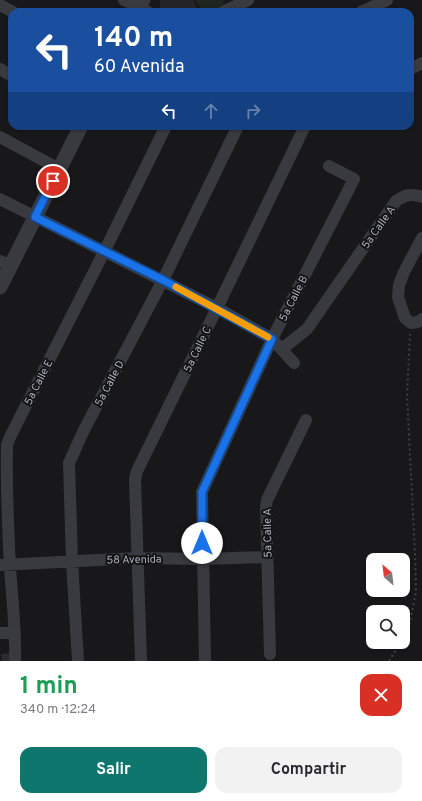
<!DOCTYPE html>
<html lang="es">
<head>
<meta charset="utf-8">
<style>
  body { margin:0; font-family:Overpass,sans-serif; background:#f2f2f3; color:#2b2b33; height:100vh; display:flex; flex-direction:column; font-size:15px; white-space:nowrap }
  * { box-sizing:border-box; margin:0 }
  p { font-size:13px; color:#7c7c81 }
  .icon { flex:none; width:22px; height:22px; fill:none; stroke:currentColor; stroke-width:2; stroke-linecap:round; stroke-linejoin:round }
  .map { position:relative; height:661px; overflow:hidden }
  .details { display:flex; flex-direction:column; background:#fff; flex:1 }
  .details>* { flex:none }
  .guide { position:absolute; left:8px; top:8px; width:406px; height:122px; border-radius:12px; box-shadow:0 1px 3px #0004; background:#1a4fa0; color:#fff; overflow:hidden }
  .needle { width:26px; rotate:332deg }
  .fabs { position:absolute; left:366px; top:553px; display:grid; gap:8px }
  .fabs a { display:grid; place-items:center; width:44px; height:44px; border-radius:8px; background:#fff; box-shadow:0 1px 3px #0004; font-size:20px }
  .pin { position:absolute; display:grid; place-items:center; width:34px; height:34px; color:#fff; margin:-17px; border:2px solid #fff; border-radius:50%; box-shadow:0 1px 4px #0007 }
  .me { position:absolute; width:44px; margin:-22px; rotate:0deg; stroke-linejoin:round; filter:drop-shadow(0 0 3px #0008) }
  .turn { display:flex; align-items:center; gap:14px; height:84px; padding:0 20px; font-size:18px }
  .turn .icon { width:52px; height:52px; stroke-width:2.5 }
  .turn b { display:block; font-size:28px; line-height:34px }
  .lanes { display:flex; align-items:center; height:38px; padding:0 20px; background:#0003; justify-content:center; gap:20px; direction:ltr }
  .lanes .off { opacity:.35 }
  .round { display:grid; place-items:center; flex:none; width:42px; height:42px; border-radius:12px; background:#f2f2f3 }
  .head { display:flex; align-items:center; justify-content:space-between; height:68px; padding:0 20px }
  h1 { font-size:24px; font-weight:700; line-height:30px; color:#1e9e55 }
  .cta { display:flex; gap:8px; margin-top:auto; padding:8px 20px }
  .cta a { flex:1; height:46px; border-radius:12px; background:#0f766e; color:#fff; font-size:16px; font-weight:700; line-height:46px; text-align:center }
  .cta a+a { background:#f2f2f3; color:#2b2b33 }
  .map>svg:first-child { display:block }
</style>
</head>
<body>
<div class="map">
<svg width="422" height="661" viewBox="0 0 422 661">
  <rect width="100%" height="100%" fill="#18181a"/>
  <path fill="#242427" d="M160,0H193L199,12H164L160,7Z"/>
  <path fill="#1e261f" d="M196,0H223L225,4L209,12H202Z"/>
  <path fill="#2b2b2e" d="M10,653L11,661H2L1,654Z"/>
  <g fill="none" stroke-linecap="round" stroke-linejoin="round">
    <path stroke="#3f4146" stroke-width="2" stroke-dasharray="2 3" stroke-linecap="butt" d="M403,638L409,628L416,591L415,553L407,396L410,334
      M389,661L401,642"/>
    <path stroke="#393a3f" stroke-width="12" d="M124,0L148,12
      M0,5L13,12
      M223,12L248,0
      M361,12L387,0
      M0,69L12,76
      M410,69L422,63
      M0,137L59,169
      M0,199L217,308L272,339L294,363
      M422,238L404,272L399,285L398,297L405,318L411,323L418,322L422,319
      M0,261L11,266
      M282,349L307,329L396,201C405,195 412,193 422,197
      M0,565L137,558L202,559L267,557
      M0,633H15
      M270,654L266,507L267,500L306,420
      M15,661C16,630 12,598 10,567C8,527 6,486 7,445L10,437L104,252L166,126
      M78,661L72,561L69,463L84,430L163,280L238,126
      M141,661L135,479L137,471L217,308L305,126
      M205,661L202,492L272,339L354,179L329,166"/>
    <path stroke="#393a3f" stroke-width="15" d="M137,12L143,0
      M0,287L81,126"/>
  </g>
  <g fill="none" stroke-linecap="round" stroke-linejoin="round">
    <g stroke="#114b97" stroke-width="10">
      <path id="route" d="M53,181L35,217L163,280L272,339L202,492V543"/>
    </g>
    <use href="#route" stroke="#1a73e8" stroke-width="7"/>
    <path stroke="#f59e0b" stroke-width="7" d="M176,287L268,337"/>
  </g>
  <g text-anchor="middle" stroke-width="4" stroke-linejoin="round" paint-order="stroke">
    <g font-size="11" fill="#aaafba" stroke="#131315">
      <text transform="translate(378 227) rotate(-55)" y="4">5a Calle A</text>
      <text transform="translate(293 298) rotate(-63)" y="4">5a Calle B</text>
      <text transform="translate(197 349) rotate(-64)" y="4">5a Calle C</text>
      <text transform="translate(38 382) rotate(-63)" y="4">5a Calle E</text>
      <text transform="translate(109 383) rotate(-62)" y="4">5a Calle D</text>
      <text transform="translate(267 533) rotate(-91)" y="4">5a Calle A</text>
      <text transform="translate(134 559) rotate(-1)" y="4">58 Avenida</text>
    </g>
  </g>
</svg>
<div class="fabs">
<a><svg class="needle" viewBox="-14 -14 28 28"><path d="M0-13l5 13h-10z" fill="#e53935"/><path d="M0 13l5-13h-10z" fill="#7c7c81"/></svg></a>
<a><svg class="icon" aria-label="search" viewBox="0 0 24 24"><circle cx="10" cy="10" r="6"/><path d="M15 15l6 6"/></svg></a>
</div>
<div class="pin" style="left:53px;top:181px;background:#d93025"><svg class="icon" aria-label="arrive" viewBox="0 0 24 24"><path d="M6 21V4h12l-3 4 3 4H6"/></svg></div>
<svg class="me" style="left:202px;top:543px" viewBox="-20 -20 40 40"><circle r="19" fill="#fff"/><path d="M0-13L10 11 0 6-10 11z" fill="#1a73e8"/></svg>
<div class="guide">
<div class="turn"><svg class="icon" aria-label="left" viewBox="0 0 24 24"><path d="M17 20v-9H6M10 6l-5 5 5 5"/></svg><div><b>140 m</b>60 Avenida</div></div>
<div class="lanes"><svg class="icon" aria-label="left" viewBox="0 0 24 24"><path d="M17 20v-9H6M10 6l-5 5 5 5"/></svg><svg class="icon off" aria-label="ahead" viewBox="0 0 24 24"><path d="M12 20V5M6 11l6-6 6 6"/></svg><svg class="icon off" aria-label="right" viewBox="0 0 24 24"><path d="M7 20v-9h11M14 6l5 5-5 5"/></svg></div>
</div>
</div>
<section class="details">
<div class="head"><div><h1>1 min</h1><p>340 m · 12:24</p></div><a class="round" style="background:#d93025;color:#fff"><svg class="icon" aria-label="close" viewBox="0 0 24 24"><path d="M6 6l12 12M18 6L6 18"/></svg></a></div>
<div class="cta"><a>Salir</a><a>Compartir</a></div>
</section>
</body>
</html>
